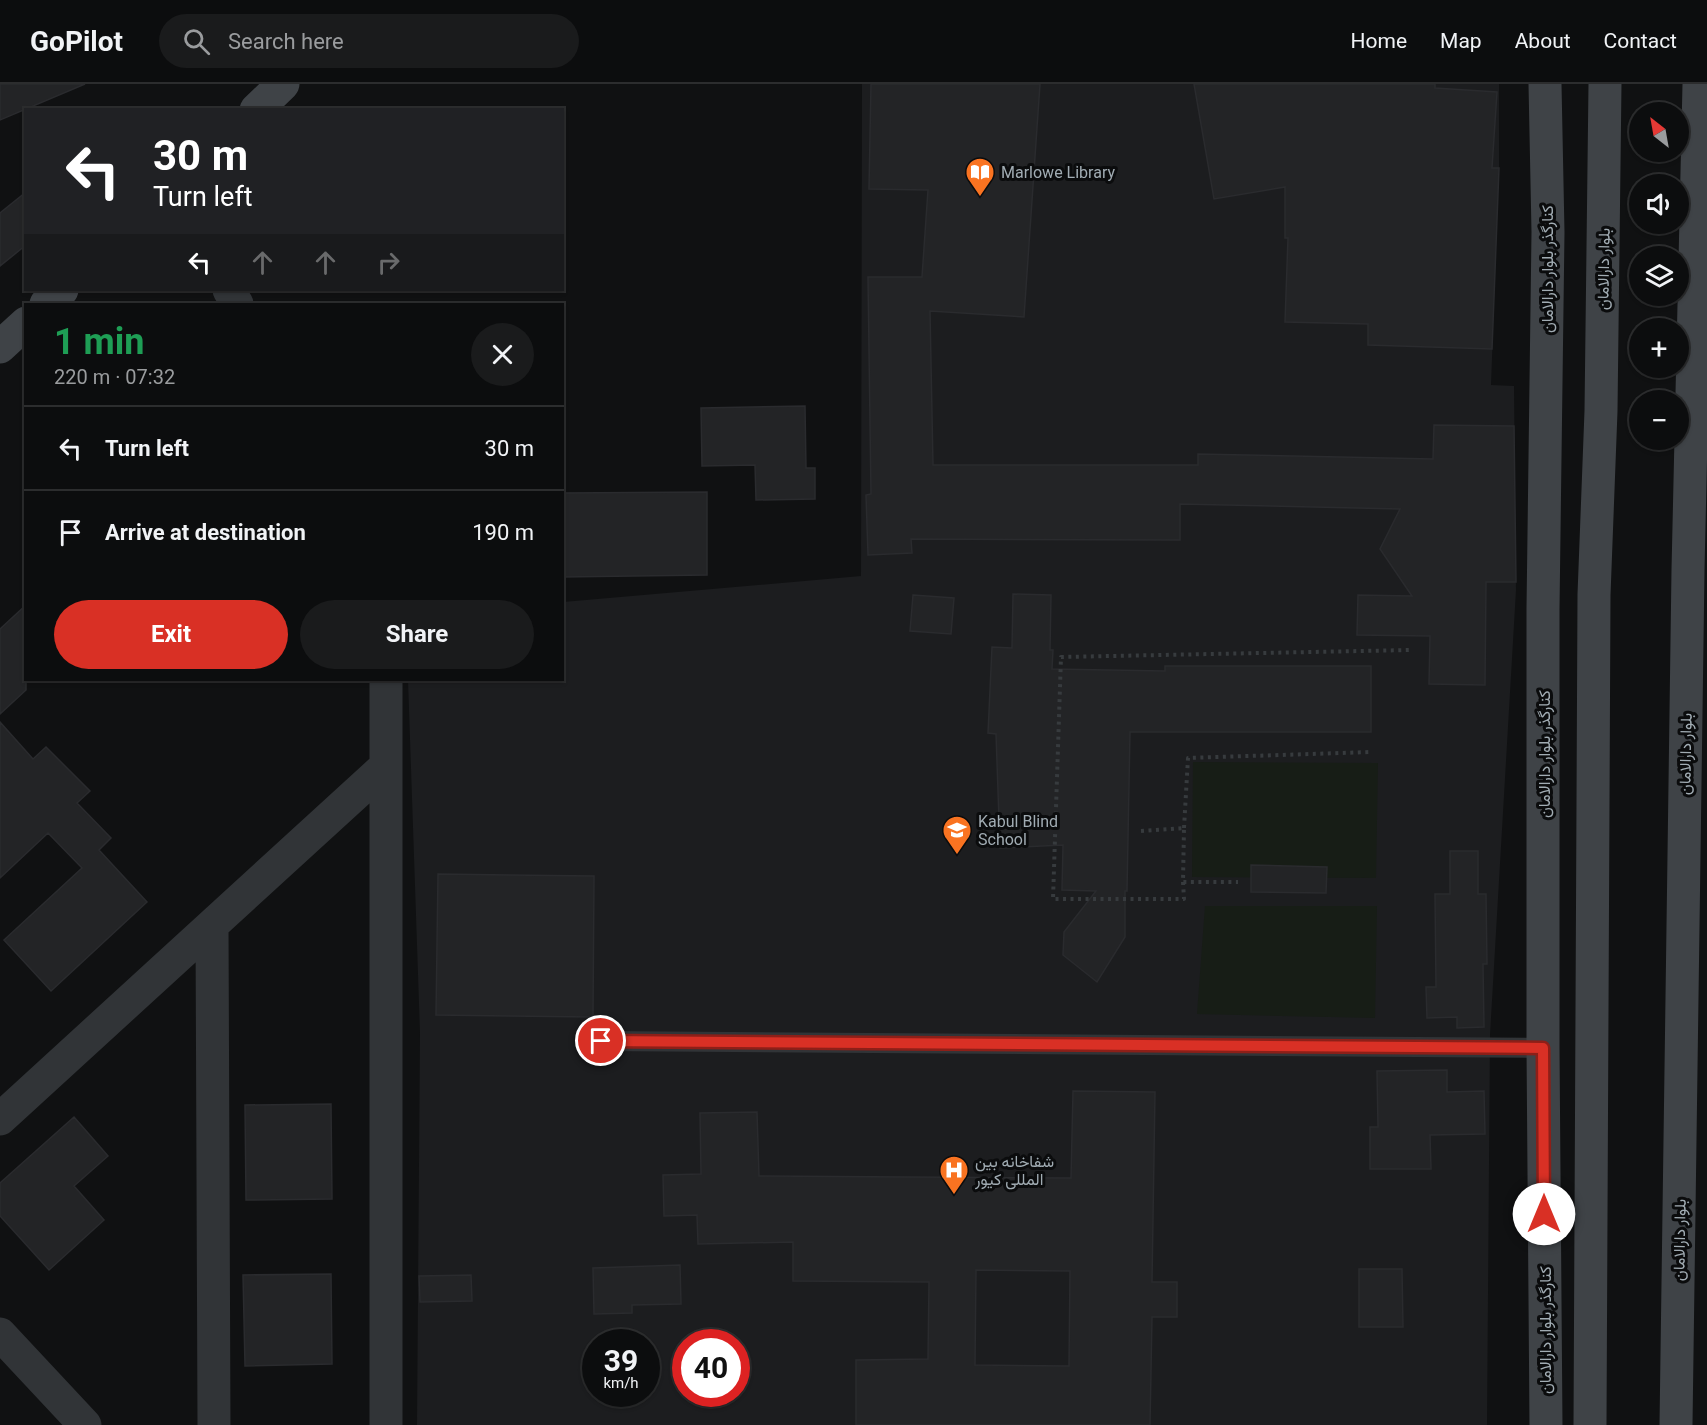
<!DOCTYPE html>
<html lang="en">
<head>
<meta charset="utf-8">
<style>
  body { margin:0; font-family:Roboto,Vazirmatn,sans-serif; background:#1a1b1c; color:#f1f3f6; height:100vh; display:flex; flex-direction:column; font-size:22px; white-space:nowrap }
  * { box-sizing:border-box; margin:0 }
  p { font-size:20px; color:#9a9c9e }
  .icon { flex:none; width:33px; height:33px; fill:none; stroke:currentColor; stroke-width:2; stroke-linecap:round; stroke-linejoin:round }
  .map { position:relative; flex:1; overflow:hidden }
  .panel { position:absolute; left:24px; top:219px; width:540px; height:378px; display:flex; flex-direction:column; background:#0c0d0e; border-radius:0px; box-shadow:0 2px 4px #0004,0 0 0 2px #2c2d2e }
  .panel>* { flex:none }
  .hud { position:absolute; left:24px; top:24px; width:540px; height:183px; border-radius:0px; box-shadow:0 2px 4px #0004,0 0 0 2px #2c2d2e; background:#202124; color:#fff; overflow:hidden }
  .needle { width:39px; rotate:329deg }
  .controls { position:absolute; left:1629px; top:18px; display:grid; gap:12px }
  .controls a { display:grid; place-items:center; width:60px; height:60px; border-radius:50%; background:#0c0d0e; box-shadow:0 2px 4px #0004,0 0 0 2px #2c2d2e; font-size:30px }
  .speed { position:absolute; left:582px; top:1245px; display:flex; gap:12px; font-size:30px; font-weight:700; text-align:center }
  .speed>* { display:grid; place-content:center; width:78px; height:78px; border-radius:50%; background:#0c0d0e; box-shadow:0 2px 4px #0004,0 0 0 2px #2c2d2e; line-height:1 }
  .speed small { font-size:15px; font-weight:400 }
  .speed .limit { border:9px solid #d22; background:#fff; color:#111 }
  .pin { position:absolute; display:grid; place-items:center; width:51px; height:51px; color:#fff; margin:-26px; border:3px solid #fff; border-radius:50%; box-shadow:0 2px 6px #0007 }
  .me { position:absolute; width:66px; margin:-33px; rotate:0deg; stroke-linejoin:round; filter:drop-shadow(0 0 4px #0008) }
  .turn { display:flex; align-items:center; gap:21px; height:126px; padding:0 30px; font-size:27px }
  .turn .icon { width:78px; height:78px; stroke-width:2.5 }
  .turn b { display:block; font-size:42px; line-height:51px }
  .lanes { display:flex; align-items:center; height:57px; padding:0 30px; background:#0003; justify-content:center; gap:30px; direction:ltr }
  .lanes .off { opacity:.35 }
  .round { display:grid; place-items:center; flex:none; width:63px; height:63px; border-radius:32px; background:#1a1b1c }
  .summary { display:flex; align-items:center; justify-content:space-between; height:102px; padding:0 30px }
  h1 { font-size:36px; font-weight:700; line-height:45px; color:#1e9e55 }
  .primary-button { display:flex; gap:12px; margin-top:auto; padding:12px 30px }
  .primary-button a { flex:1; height:69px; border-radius:36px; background:#d93025; color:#fff; font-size:24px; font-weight:700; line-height:69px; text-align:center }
  .primary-button a+a { background:#1a1b1c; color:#f1f3f6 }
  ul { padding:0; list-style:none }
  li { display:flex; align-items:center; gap:18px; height:84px; padding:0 30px; border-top:2px solid #2c2d2e }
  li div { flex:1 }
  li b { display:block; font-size:22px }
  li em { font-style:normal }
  header { display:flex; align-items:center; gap:36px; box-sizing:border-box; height:84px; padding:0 30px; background:#0c0d0e; border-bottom:2px solid #2c2d2e }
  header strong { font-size:28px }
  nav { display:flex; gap:33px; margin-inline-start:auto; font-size:21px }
  .search { width:420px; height:54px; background:#1a1b1c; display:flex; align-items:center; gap:15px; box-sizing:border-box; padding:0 21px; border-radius:33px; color:#9a9c9e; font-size:22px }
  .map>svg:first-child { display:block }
</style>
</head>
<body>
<header>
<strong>GoPilot</strong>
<div class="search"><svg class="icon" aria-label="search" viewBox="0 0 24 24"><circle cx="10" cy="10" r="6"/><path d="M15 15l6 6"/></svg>Search here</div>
<nav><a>Home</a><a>Map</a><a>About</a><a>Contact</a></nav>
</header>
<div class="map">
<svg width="1707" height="1341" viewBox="0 0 1707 1341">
  <rect width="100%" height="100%" fill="#101112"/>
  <path fill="#1c1d1f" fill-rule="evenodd" d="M862,0H1499V84L1491,301L1514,302L1516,506L1490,951L1487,1341H417L420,949L408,596H562L563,518L861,492ZM596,1258H646V1310H596ZM686,1258H736V1310H686Z"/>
  <path fill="#171d16" d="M1193,678L1378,679L1376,794L1192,793Z
    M1205,822H1377L1375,934L1197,930Z"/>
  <path fill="#232426" stroke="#2a2b2e" stroke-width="1.5" fill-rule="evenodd" d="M0,0H85L0,36Z
    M871,0H1040L1024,233L930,227L933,381H1198V370L1433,375L1434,341L1514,342L1516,498H1486L1485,601L1429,600L1430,552L1357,551L1358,511L1412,512L1380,465L1400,425L1180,420V456L911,455L912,469L868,471L866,411L871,410L868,193H922L928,106L869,105Z
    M1194,0H1435V4L1497,8L1492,84H1499L1492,265L1368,261V240L1285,238L1288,154H1285V103L1214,115Z
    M26,108V161L0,182V129Z
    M805,322L806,384H815V415L756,416L755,381L702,382L701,324Z
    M707,408V491L562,493V409Z
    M1013,510L1051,511L1050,566H1053L1052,585L1165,587V582H1371V648H1130L1127,807H1125V853L1097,898L1063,871L1064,848L1096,807L1062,806L1063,761L1000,764L996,650L988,649L992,563L1012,564Z
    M913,511L954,514L951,550L910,547Z
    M26,521V606L0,630V545Z
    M0,638L33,675L46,663L90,707L77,719L111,754L99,766L147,818L51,907L4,856L82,784L48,749L0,794Z
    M1450,767H1478V810H1486L1487,880H1483L1484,943L1457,944V933L1427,934L1426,903H1436L1435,810H1450Z
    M1251,781L1327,783L1326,809L1251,808Z
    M438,790L594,792L593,933L436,931Z
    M1447,986V1008L1484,1007L1485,1050L1430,1051L1431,1085H1370V1043H1378L1377,987Z
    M1073,1007L1155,1008L1152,1198H1177V1233H1152L1150,1341H856V1276L928,1275L929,1198L793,1197V1158L698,1160L697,1131L664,1132L663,1091L701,1090L700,1029L757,1028L759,1092L1071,1094ZM976,1186L1070,1187L1069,1282L975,1281Z
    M331,1020L332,1115L246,1116L245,1021Z
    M74,1033L108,1072L74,1102L104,1136L49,1186L0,1132V1099Z
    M680,1181L681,1220L632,1221V1229L594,1230L593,1184Z
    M1359,1185H1402L1403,1243H1359Z
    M331,1190L332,1280L245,1282L243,1191Z
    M471,1191L472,1217L420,1218L419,1192Z"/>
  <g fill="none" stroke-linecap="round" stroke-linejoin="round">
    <path stroke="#373b3e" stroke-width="4" stroke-dasharray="3 4.5" stroke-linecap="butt" d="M1184,744L1188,674L1371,668
      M1141,747L1184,744L1183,798H1238
      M1183,798L1184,815H1053L1061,573L1411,566"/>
    <path stroke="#313437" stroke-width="20" d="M601,957L1543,964"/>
    <path stroke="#313437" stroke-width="33" d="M229,206L237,220
      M386,596V1341
      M212,841L214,1341
      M0,1035L386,682
      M0,1250L85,1341"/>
    <path stroke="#3f4347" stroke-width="33" d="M1545,0L1548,148L1543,525V964L1546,1341
      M256,26L283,0
      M46,220L62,206
      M0,263L26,239
      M1590,1341L1594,511L1601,327L1605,0
      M1676,1341L1688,486L1699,0"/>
  </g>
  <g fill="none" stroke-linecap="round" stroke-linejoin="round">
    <g stroke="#8d1f18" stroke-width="15">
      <path id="route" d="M601,957L1543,964L1544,1130"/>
    </g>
    <use href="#route" stroke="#d93025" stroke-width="10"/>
  </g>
  <defs>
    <g id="library-pin" transform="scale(1.5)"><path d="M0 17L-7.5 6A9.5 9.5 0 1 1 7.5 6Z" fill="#f97321" stroke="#0b0c0d"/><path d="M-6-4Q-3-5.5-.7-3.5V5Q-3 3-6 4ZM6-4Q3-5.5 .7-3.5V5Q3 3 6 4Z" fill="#fff"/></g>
    <g id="school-pin" transform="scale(1.5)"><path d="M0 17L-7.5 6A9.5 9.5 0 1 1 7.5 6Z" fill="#f97321" stroke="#0b0c0d"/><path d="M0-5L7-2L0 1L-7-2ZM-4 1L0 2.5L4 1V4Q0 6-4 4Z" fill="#fff"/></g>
    <g id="hospital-pin" transform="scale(1.5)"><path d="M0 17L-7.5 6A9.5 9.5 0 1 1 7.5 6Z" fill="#f97321" stroke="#0b0c0d"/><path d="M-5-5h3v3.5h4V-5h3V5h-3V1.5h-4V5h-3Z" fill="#fff"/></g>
  </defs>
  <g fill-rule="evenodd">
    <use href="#library-pin" x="980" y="88"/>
    <use href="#school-pin" x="957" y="746"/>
    <use href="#hospital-pin" x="954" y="1086"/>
  </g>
  <g text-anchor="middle" stroke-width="6" stroke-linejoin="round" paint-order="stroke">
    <g font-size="16" fill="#a1acb3" stroke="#0b0c0d" text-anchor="start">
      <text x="1001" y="94">Marlowe Library</text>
      <text x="978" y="743">Kabul Blind<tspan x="978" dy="18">School</tspan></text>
      <text x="975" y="1083">شفاخانه بین<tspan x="975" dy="18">المللی کیور</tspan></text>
    </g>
    <g font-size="16" fill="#a1acb3" stroke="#0b0c0d">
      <text transform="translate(1547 185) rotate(-90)" y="6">کنارگذر بلوار دارالامان</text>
      <text transform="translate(1603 185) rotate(-89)" y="6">بلوار دارالامان</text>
      <text transform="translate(1544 670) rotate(-90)" y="6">کنارگذر بلوار دارالامان</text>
      <text transform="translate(1685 670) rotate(-89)" y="6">بلوار دارالامان</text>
      <text transform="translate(1679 1156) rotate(-89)" y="6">بلوار دارالامان</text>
      <text transform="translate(1545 1246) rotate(-90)" y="6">کنارگذر بلوار دارالامان</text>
    </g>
  </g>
</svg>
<div class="controls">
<a><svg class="needle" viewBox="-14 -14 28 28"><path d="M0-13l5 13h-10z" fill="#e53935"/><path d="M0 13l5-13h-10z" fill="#9a9c9e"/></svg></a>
<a><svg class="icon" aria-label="sound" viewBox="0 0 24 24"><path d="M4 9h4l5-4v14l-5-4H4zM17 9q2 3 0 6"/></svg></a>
<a><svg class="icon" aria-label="layers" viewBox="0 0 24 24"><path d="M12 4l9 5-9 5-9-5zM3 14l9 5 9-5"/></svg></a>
<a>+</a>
<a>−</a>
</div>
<div class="speed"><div>39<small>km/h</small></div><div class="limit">40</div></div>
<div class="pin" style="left:601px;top:957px;background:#d93025"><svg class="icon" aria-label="arrive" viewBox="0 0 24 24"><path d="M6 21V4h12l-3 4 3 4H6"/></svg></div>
<svg class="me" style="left:1544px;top:1130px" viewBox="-20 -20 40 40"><circle r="19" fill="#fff"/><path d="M0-13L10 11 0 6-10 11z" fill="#d93025"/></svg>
<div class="hud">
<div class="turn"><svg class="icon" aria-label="left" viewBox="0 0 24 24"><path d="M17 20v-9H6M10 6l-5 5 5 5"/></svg><div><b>30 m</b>Turn left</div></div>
<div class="lanes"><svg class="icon" aria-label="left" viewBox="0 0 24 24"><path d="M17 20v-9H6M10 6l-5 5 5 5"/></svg><svg class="icon off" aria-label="ahead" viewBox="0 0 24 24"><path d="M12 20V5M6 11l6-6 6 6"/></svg><svg class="icon off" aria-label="ahead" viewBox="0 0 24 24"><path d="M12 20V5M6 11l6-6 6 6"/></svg><svg class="icon off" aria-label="right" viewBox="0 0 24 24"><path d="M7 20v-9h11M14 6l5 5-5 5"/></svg></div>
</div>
<section class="panel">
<div class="summary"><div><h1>1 min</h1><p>220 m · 07:32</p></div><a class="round"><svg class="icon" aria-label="close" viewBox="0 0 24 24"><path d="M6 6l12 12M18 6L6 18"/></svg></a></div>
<ul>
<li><svg class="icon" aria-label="left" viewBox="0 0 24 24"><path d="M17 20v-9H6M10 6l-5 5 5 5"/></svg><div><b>Turn left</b></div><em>30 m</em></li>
<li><svg class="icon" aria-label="arrive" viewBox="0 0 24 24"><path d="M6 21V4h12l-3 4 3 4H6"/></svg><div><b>Arrive at destination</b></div><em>190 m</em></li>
</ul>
<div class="primary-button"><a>Exit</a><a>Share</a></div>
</section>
</div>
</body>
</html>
